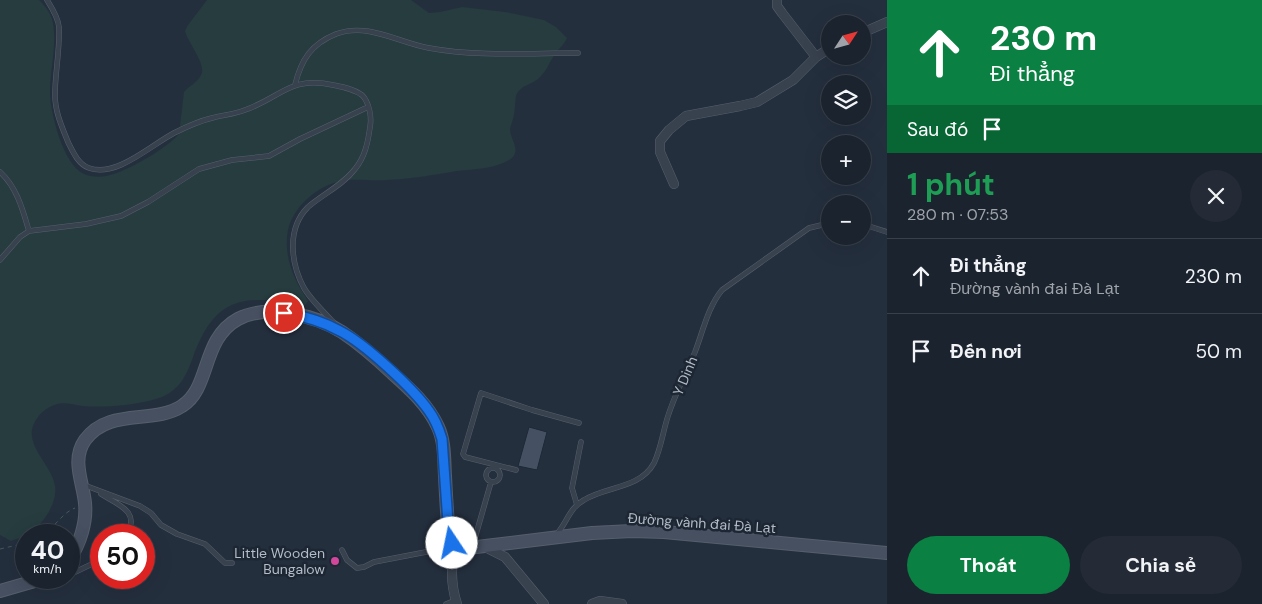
<!DOCTYPE html>
<html lang="vi">
<head>
<meta charset="utf-8">
<style>
  body { margin:0; font-family:"DM Sans",sans-serif; background:#242b36; color:#f1f3f6; height:100vh; display:flex; flex-direction:column; font-size:19px; white-space:nowrap }
  * { box-sizing:border-box; margin:0 }
  p { font-size:16px; color:#a0a4aa }
  .icon { flex:none; width:28px; height:28px; fill:none; stroke:currentColor; stroke-width:2; stroke-linecap:round; stroke-linejoin:round }
  .map { position:relative; flex:1; overflow:hidden }
  .sheet { display:flex; flex-direction:column; background:#1b232e; width:375px }
  .sheet>* { flex:none }
  .top-card { background:#0b8043; color:#fff; overflow:hidden }
  .needle { width:32px; rotate:54deg }
  .fabs { position:absolute; left:821px; top:15px; display:grid; gap:10px }
  .fabs a { display:grid; place-items:center; width:50px; height:50px; border-radius:50%; background:#1b232e; box-shadow:0 5px 20px #0002,0 0 0 1px #39404a; font-size:25px }
  .speed { position:absolute; left:15px; top:524px; display:flex; gap:10px; font-size:25px; font-weight:700; text-align:center }
  .speed>* { display:grid; place-content:center; width:65px; height:65px; border-radius:50%; background:#1b232e; box-shadow:0 5px 20px #0002,0 0 0 1px #39404a; line-height:1 }
  .speed small { font-size:12px; font-weight:400 }
  .speed .limit { border:8px solid #d22; background:#fff; color:#111 }
  .pin { position:absolute; display:grid; place-items:center; width:42px; height:42px; color:#fff; margin:-21px; border:2px solid #fff; border-radius:50%; box-shadow:0 1px 5px #0007 }
  .me { position:absolute; width:55px; margin:-28px; rotate:349deg; stroke-linejoin:round; filter:drop-shadow(0 0 4px #0008) }
  .turn { display:flex; align-items:center; gap:18px; height:105px; padding:0 20px; font-size:22px }
  .turn .icon { width:65px; height:65px; stroke-width:2.5 }
  .turn b { display:block; font-size:35px; line-height:42px }
  .then { display:flex; align-items:center; height:48px; padding:0 20px; background:#0003; gap:10px; font-size:19px }
  .round { display:grid; place-items:center; flex:none; width:52px; height:52px; border-radius:26px; background:#242b36 }
  .summary { display:flex; align-items:center; justify-content:space-between; height:85px; padding:0 20px }
  h1 { font-size:30px; font-weight:700; line-height:38px; color:#1e9e55 }
  .primary-button { display:flex; gap:10px; margin-top:auto; padding:10px 20px }
  .primary-button a { flex:1; height:58px; border-radius:30px; background:#0b8043; color:#fff; font-size:20px; font-weight:700; line-height:58px; text-align:center }
  .primary-button a+a { background:#242b36; color:#f1f3f6 }
  ul { padding:0; list-style:none }
  li { display:flex; align-items:center; gap:15px; height:75px; padding:0 20px; border-top:1px solid #39404a }
  li div { flex:1 }
  li b { display:block; font-size:19px }
  li em { font-style:normal }
  main { display:flex; flex:1; min-height:0 }
  .map>svg:first-child { display:block }
</style>
</head>
<body>
<main>
<div class="map">
<svg width="887" height="604" viewBox="0 0 887 604">
  <rect width="100%" height="100%" fill="#242f3e"/>
  <path fill="#263c3f" d="M0,0H39C46,7 51,13 53,23C57,45 50,69 50,92C50,112 63,165 84,174C93,178 105,177 114,174C132,168 167,148 179,134L184,92C189,86 198,82 201,75C207,65 188,43 185,31L188,25L207,0H411L429,13L440,12L462,7L505,12L544,20L556,27L567,38C563,47 558,48 554,56C549,63 546,72 539,78C532,85 520,85 516,96C515,102 515,109 514,115C513,120 511,124 510,129C510,140 523,151 509,160C494,169 474,169 457,171C434,175 410,179 386,180C374,181 361,179 348,180C322,182 294,204 288,230C283,256 294,280 308,301L305,305C244,295 215,294 192,360C186,376 179,390 162,397C140,405 106,408 83,406C74,405 66,402 57,404C50,406 42,411 38,417C18,442 52,463 55,486C58,504 41,528 25,536C21,538 15,539 11,541L0,535Z"/>
  <path fill="#455162" stroke="#1f2835" d="M529,427L547,432L537,470L518,466Z"/>
  <g fill="none" stroke-linecap="round" stroke-linejoin="round">
    <g stroke="#565f6c" stroke-width="5.5">
      <path id="lane" d="M47,0C52,8 58,17 59,27C60,50 55,73 55,95C55,112 62,127 68,142C73,152 78,164 89,168C116,178 151,145 174,133C186,127 199,121 212,118C223,115 235,114 245,110C282,97 289,76 333,85C343,87 354,89 362,95C369,102 372,117 370,127C368,142 365,157 355,169C343,185 323,194 308,207C286,229 291,264 304,288C311,300 324,312 334,323
        M295,85C301,60 311,44 336,34C368,22 399,43 429,48C477,57 530,53 578,53
        M0,172C17,187 23,211 29,231
        M862,224L887,232
        M0,260L20,237L29,231L86,224L121,216L148,202L199,169L232,160L269,156L300,139L368,107
        M486 475a7 7 0 1 1 14 0a7 7 0 1 1-14 0Z
        M516,470L465,457L463,454L481,393L532,410L579,423
        M84,485L140,506L151,513L161,525L177,534L205,544L225,563H232
        M101,494C116,504 142,511 126,535
        M577,505L572,488L581,442
        M556,535C567,523 569,508 584,500C606,486 640,489 654,463C661,449 663,431 668,416C675,394 686,373 695,352C703,331 708,307 722,290L809,228L830,223
        M473,545L491,482
        M342,550L347,560L357,568L364,567L374,562L452,547
        M69,575L92,564L101,556
        M446,604L456,600"/>
    </g>
    <g stroke="#565f6c" stroke-width="10">
      <path id="street" d="M777,0V6L782,13L816,57
        M862,33L887,22
        M674,184L660,152V141L669,130L686,116L740,106L757,102L793,80L816,57L830,48
        M456,547C450,566 451,585 457,604
        M485,547L505,557L544,604
        M592,604L600,601L622,604"/>
    </g>
    <g stroke="#565f6c" stroke-width="14">
      <path id="secondary" d="M69,560C80,544 87,522 85,503C83,482 71,460 85,440C109,407 153,425 182,406C211,388 201,339 238,319C266,304 316,315 342,332C360,344 376,358 392,373C410,389 428,405 438,427C445,442 444,460 445,476C446,496 447,516 449,536L452,543L460,549L592,533L632,531L664,532L887,553
        M0,591L45,578"/>
    </g>
    <path stroke="#44595c" stroke-width="1" stroke-dasharray="4 4" stroke-linecap="butt" d="M43,535C55,527 62,513 75,508
      M0,549L26,543"/>
    <use href="#lane" stroke="#38414e" stroke-width="4.5"/>
    <use href="#street" stroke="#38414e" stroke-width="9"/>
    <use href="#secondary" stroke="#465061" stroke-width="12"/>
  </g>
  <g fill="none" stroke-linecap="round" stroke-linejoin="round">
    <g stroke="#114b97" stroke-width="12">
      <path id="route" d="M284,313C304,316 322,321 340,331C364,343 413,388 429,411C435,419 439,429 442,439L449,536L452,543"/>
    </g>
    <use href="#route" stroke="#1a73e8" stroke-width="9"/>
  </g>
  <circle fill="#d1479c" stroke="#1d2633" stroke-width="2" cx="335" cy="561" r="5"/>
  <g text-anchor="middle" stroke-width="5" stroke-linejoin="round" paint-order="stroke">
    <g font-size="14" fill="#b4bcc9" stroke="#1d2633">
      <text transform="translate(685 376) rotate(-67)" y="5">Y Dinh</text>
      <text transform="translate(702 523) rotate(4)" y="5">Đường vành đai Đà Lạt</text>
    </g>
    <g font-size="14" fill="#b4bcc9" stroke="#1d2633" text-anchor="end">
      <text x="325" y="558">Little Wooden<tspan x="325" dy="16">Bungalow</tspan></text>
    </g>
  </g>
</svg>
<div class="fabs">
<a><svg class="needle" viewBox="-14 -14 28 28"><path d="M0-13l5 13h-10z" fill="#e53935"/><path d="M0 13l5-13h-10z" fill="#a0a4aa"/></svg></a>
<a><svg class="icon" aria-label="layers" viewBox="0 0 24 24"><path d="M12 4l9 5-9 5-9-5zM3 14l9 5 9-5"/></svg></a>
<a>+</a>
<a>−</a>
</div>
<div class="speed"><div>40<small>km/h</small></div><div class="limit">50</div></div>
<div class="pin" style="left:284px;top:313px;background:#d93025"><svg class="icon" aria-label="arrive" viewBox="0 0 24 24"><path d="M6 21V4h12l-3 4 3 4H6"/></svg></div>
<svg class="me" style="left:452px;top:543px" viewBox="-20 -20 40 40"><circle r="19" fill="#fff"/><path d="M0-13L10 11 0 6-10 11z" fill="#1a73e8"/></svg>
</div>
<section class="sheet">
<div class="top-card">
<div class="turn"><svg class="icon" aria-label="ahead" viewBox="0 0 24 24"><path d="M12 20V5M6 11l6-6 6 6"/></svg><div><b>230 m</b>Đi thẳng</div></div>
<div class="then">Sau đó<svg class="icon" aria-label="arrive" viewBox="0 0 24 24"><path d="M6 21V4h12l-3 4 3 4H6"/></svg></div>
</div>
<div class="summary"><div><h1>1 phút</h1><p>280 m · 07:53</p></div><a class="round"><svg class="icon" aria-label="close" viewBox="0 0 24 24"><path d="M6 6l12 12M18 6L6 18"/></svg></a></div>
<ul>
<li><svg class="icon" aria-label="ahead" viewBox="0 0 24 24"><path d="M12 20V5M6 11l6-6 6 6"/></svg><div><b>Đi thẳng</b><p>Đường vành đai Đà Lạt</p></div><em>230 m</em></li>
<li><svg class="icon" aria-label="arrive" viewBox="0 0 24 24"><path d="M6 21V4h12l-3 4 3 4H6"/></svg><div><b>Đến nơi</b></div><em>50 m</em></li>
</ul>
<div class="primary-button"><a>Thoát</a><a>Chia sẻ</a></div>
</section>
</main>
</body>
</html>
